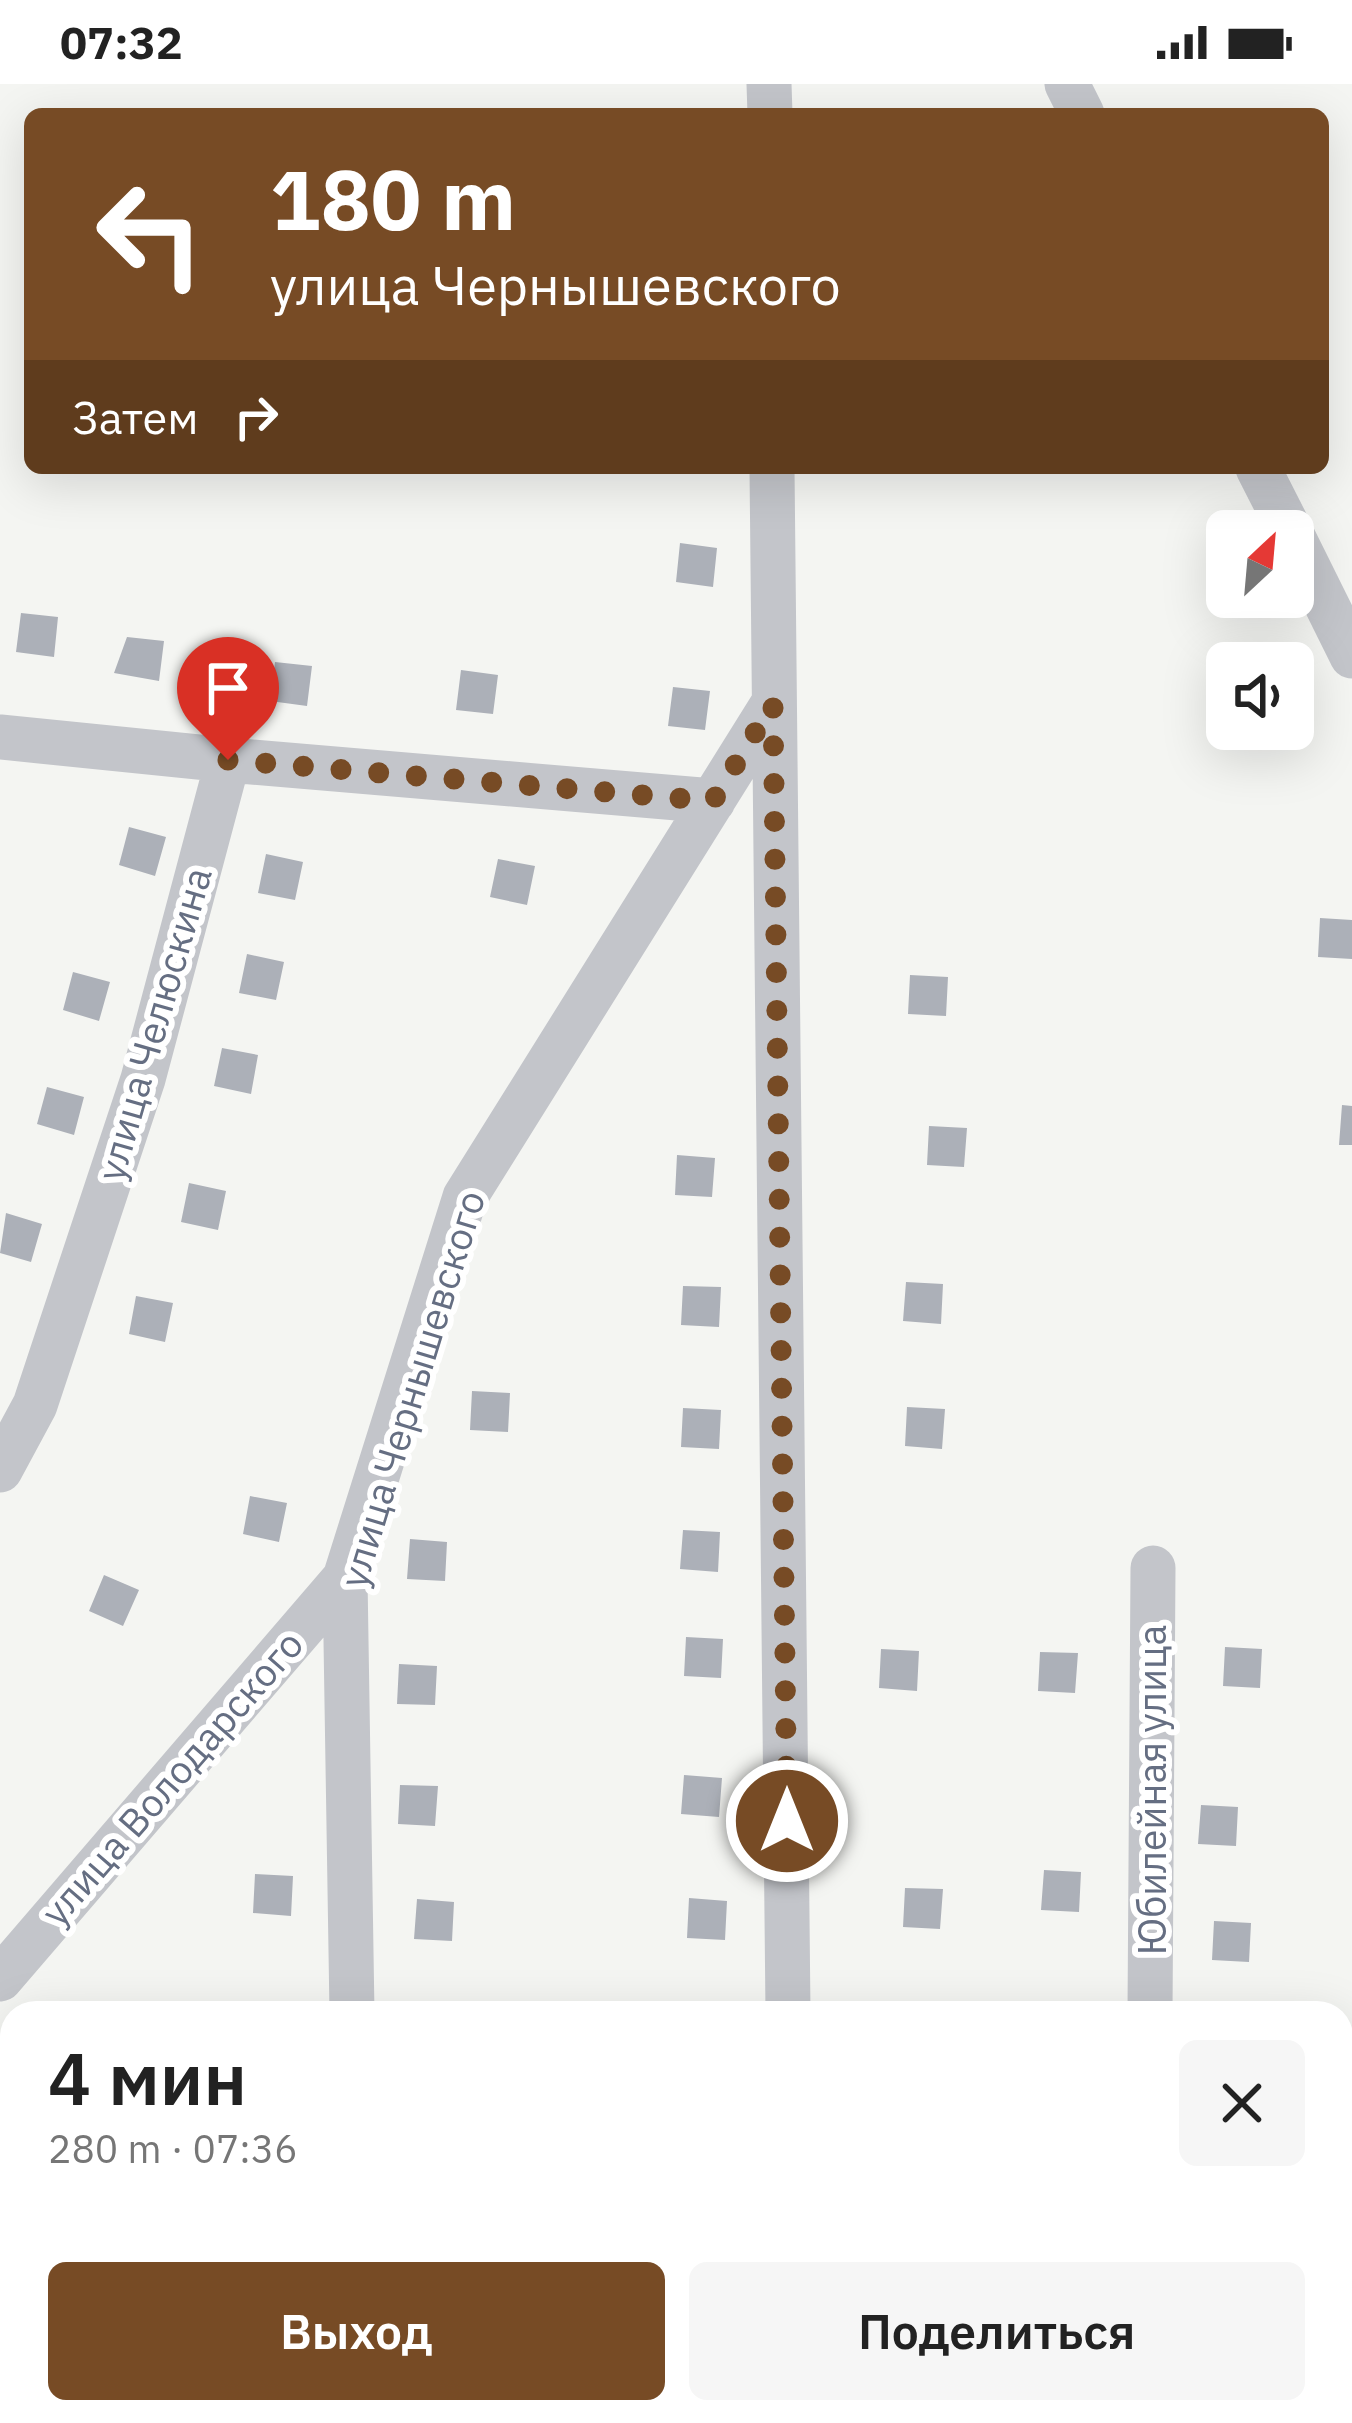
<!DOCTYPE html>
<html lang="ru">
<head>
<meta charset="utf-8">
<style>
  body { margin:0; font-family:"IBM Plex Sans",sans-serif; background:#f6f6f6; color:#222; height:100vh; display:flex; flex-direction:column; font-size:45px; white-space:nowrap }
  * { box-sizing:border-box; margin:0 }
  p { font-size:39px; color:#767676 }
  .icon { flex:none; width:66px; height:66px; fill:none; stroke:currentColor; stroke-width:2; stroke-linecap:round; stroke-linejoin:round }
  .map { position:relative; flex:1; overflow:hidden }
  .side { position:absolute; left:0px; top:1917px; width:1353px; height:423px; display:flex; flex-direction:column; background:#fff; border-radius:36px 36px 0 0; box-shadow:0 12px 48px #0002 }
  .side>* { flex:none }
  .top-card { position:absolute; left:24px; top:24px; width:1305px; height:366px; border-radius:18px; box-shadow:0 12px 48px #0002; background:#774b25; color:#fff; overflow:hidden }
  .needle { width:78px; rotate:26deg }
  .tools { position:absolute; left:1206px; top:426px; display:grid; gap:24px }
  .tools a { display:grid; place-items:center; width:108px; height:108px; border-radius:18px; background:#fff; box-shadow:0 12px 48px #0002; font-size:60px }
  .pin { position:absolute; display:grid; place-items:center; width:102px; height:102px; color:#fff; margin:-123px -51px; border-radius:50% 50% 50% 0; rotate:-45deg; box-shadow:0 0 12px #0007 }
  .pin .icon { rotate:45deg }
  .me { position:absolute; width:132px; margin:-66px; rotate:0deg; stroke-linejoin:round; filter:drop-shadow(0 0 9px #0008) }
  .turn { display:flex; align-items:center; gap:42px; height:252px; padding:0 48px; font-size:54px }
  .turn .icon { width:156px; height:156px; stroke-width:2.5 }
  .turn b { display:block; font-size:84px; line-height:102px }
  .then { display:flex; align-items:center; height:114px; padding:0 48px; background:#0003; gap:24px; font-size:45px }
  .round { display:grid; place-items:center; flex:none; width:126px; height:126px; border-radius:18px; background:#f6f6f6 }
  .head { display:flex; align-items:center; justify-content:space-between; height:204px; padding:0 48px }
  h1 { font-size:72px; font-weight:600; line-height:90px }
  .action { display:flex; gap:24px; margin-top:auto; padding:24px 48px }
  .action a { flex:1; height:138px; border-radius:18px; background:#774b25; color:#fff; font-size:48px; font-weight:600; line-height:138px; text-align:center }
  .action a+a { background:#f6f6f6; color:#222 }
  .status { display:flex; justify-content:space-between; align-items:center; height:84px; padding:0 60px; background:#fff; direction:ltr }
  .status svg { height:33px; fill:currentColor }
  .map>svg:first-child { display:block }
</style>
</head>
<body>
<div class="status"><b>07:32</b><svg viewBox="0 0 49 12"><path d="M0 12V9h3v3zM5 12V6h3v6zM10 12V3h3v9zM15 12V0h3v12zM26 1h20v11H26zM47 4h2v5h-2z"/></svg></div>
<div class="map">
<svg width="1352" height="2339" viewBox="0 0 1352 2339">
  <rect width="100%" height="100%" fill="#f4f5f2"/>
  <path fill="#acb0b8" d="M680,459L717,464L713,503L676,498Z
    M21,529L58,533L54,573L16,568Z
    M127,553L164,557L159,597L114,589Z
    M275,578L312,582L307,622L270,617Z
    M461,586L498,591L493,630L456,626Z
    M673,603L710,607L705,646L668,642Z
    M129,743L166,753L155,792L119,781Z
    M266,770L303,778L295,816L258,809Z
    M498,775L535,782L527,821L490,813Z
    M1320,834L1352,836V875L1318,873Z
    M247,870L284,878L276,916L239,909Z
    M73,888L110,898L99,937L63,926Z
    M910,891L948,893L946,932L908,930Z
    M222,964L258,971L251,1010L214,1002Z
    M47,1003L84,1013L74,1051L37,1040Z
    M1342,1021L1352,1022V1061H1339Z
    M929,1042L967,1044L964,1083L927,1081Z
    M677,1071L715,1074L712,1113L675,1111Z
    M189,1099L226,1107L218,1146L181,1138Z
    M6,1129L42,1140L31,1178L0,1169Z
    M906,1198L943,1200L941,1240L903,1237Z
    M683,1202L721,1203L719,1243L681,1241Z
    M136,1212L173,1219L165,1258L129,1250Z
    M472,1307L510,1309L508,1348L470,1346Z
    M907,1323L945,1325L942,1365L905,1362Z
    M683,1324L721,1326L719,1365L681,1363Z
    M250,1412L287,1419L279,1458L243,1450Z
    M683,1446L720,1448L718,1488L680,1485Z
    M410,1455L447,1458L445,1497L407,1495Z
    M104,1491L139,1506L123,1542L89,1527Z
    M686,1553L723,1555L721,1594L684,1592Z
    M1225,1563L1262,1565L1260,1604L1223,1602Z
    M881,1565L919,1567L917,1607L879,1604Z
    M1040,1568L1078,1569L1075,1609L1038,1607Z
    M399,1580L437,1582L435,1621L397,1620Z
    M684,1691L722,1694L719,1733L681,1730Z
    M400,1701L438,1702L435,1742L398,1740Z
    M1201,1721L1238,1723L1236,1762L1198,1760Z
    M1044,1786L1081,1788L1079,1828L1041,1826Z
    M255,1790L293,1792L291,1832L253,1829Z
    M905,1804L943,1805L940,1845L903,1843Z
    M689,1814L727,1817L725,1856L687,1854Z
    M417,1815L454,1818L452,1857L414,1855Z
    M1214,1837L1251,1839L1249,1878L1212,1876Z
    M0,2048L12,2049V2089L0,2088Z
    M249,2328H287L286,2339H249Z
    M686,2328H724L723,2339H686Z
    M871,2328H908V2339H870Z
    M1196,2328H1234L1233,2339H1195Z"/>
  <g fill="none" stroke-linecap="round" stroke-linejoin="round">
    <path stroke="#c3c5ca" stroke-width="45" d="M769,0L770,30
      M1067,0L1082,30
      M772,384L788,1929
      M1258,384L1290,447
      M1293,453L1352,572
      M0,653L228,676
      M0,1386L35,1321L143,995L228,676L713,717
      M0,1895L345,1494
      M352,1929L345,1494L465,1113L773,620
      M1150,1929L1153,1484
      M358,2328V2339
      M790,2328V2339
      M1148,2339V2328"/>
  </g>
  <g fill="none" stroke-linecap="round" stroke-linejoin="round">
    <path stroke="#774b25" stroke-width="21" stroke-dasharray="0 37.8" d="M228,676L713,717L773,620L787,1737"/>
  </g>
  <g text-anchor="middle" stroke-width="12" stroke-linejoin="round" paint-order="stroke">
    <g font-size="39" fill="#656e82" stroke="#fff">
      <text transform="translate(154 940) rotate(-74)" y="14">улица Челюскина</text>
      <text transform="translate(412 1305) rotate(-73)" y="14">улица Чернышевского</text>
      <text transform="translate(172 1694) rotate(-49)" y="14">улица Володарского</text>
      <text transform="translate(1152 1706) rotate(-90)" y="14">Юбилейная улица</text>
    </g>
  </g>
</svg>
<div class="tools">
<a><svg class="needle" viewBox="-14 -14 28 28"><path d="M0-13l5 13h-10z" fill="#e53935"/><path d="M0 13l5-13h-10z" fill="#767676"/></svg></a>
<a><svg class="icon" aria-label="sound" viewBox="0 0 24 24"><path d="M4 9h4l5-4v14l-5-4H4zM17 9q2 3 0 6"/></svg></a>
</div>
<div class="pin" style="left:228px;top:676px;background:#d93025"><svg class="icon" aria-label="arrive" viewBox="0 0 24 24"><path d="M6 21V4h12l-3 4 3 4H6"/></svg></div>
<svg class="me" style="left:787px;top:1737px" viewBox="-20 -20 40 40"><circle r="17" fill="#774b25" stroke="#fff" stroke-width="3"/><path d="M0-11L8 9 0 5-8 9z" fill="#fff"/></svg>
<div class="top-card">
<div class="turn"><svg class="icon" aria-label="left" viewBox="0 0 24 24"><path d="M17 20v-9H6M10 6l-5 5 5 5"/></svg><div><b>180 m</b>улица Чернышевского</div></div>
<div class="then">Затем<svg class="icon" aria-label="right" viewBox="0 0 24 24"><path d="M7 20v-9h11M14 6l5 5-5 5"/></svg></div>
</div>
<section class="side">
<div class="head"><div><h1>4 мин</h1><p>280 m · 07:36</p></div><a class="round"><svg class="icon" aria-label="close" viewBox="0 0 24 24"><path d="M6 6l12 12M18 6L6 18"/></svg></a></div>
<div class="action"><a>Выход</a><a>Поделиться</a></div>
</section>
</div>
</body>
</html>
